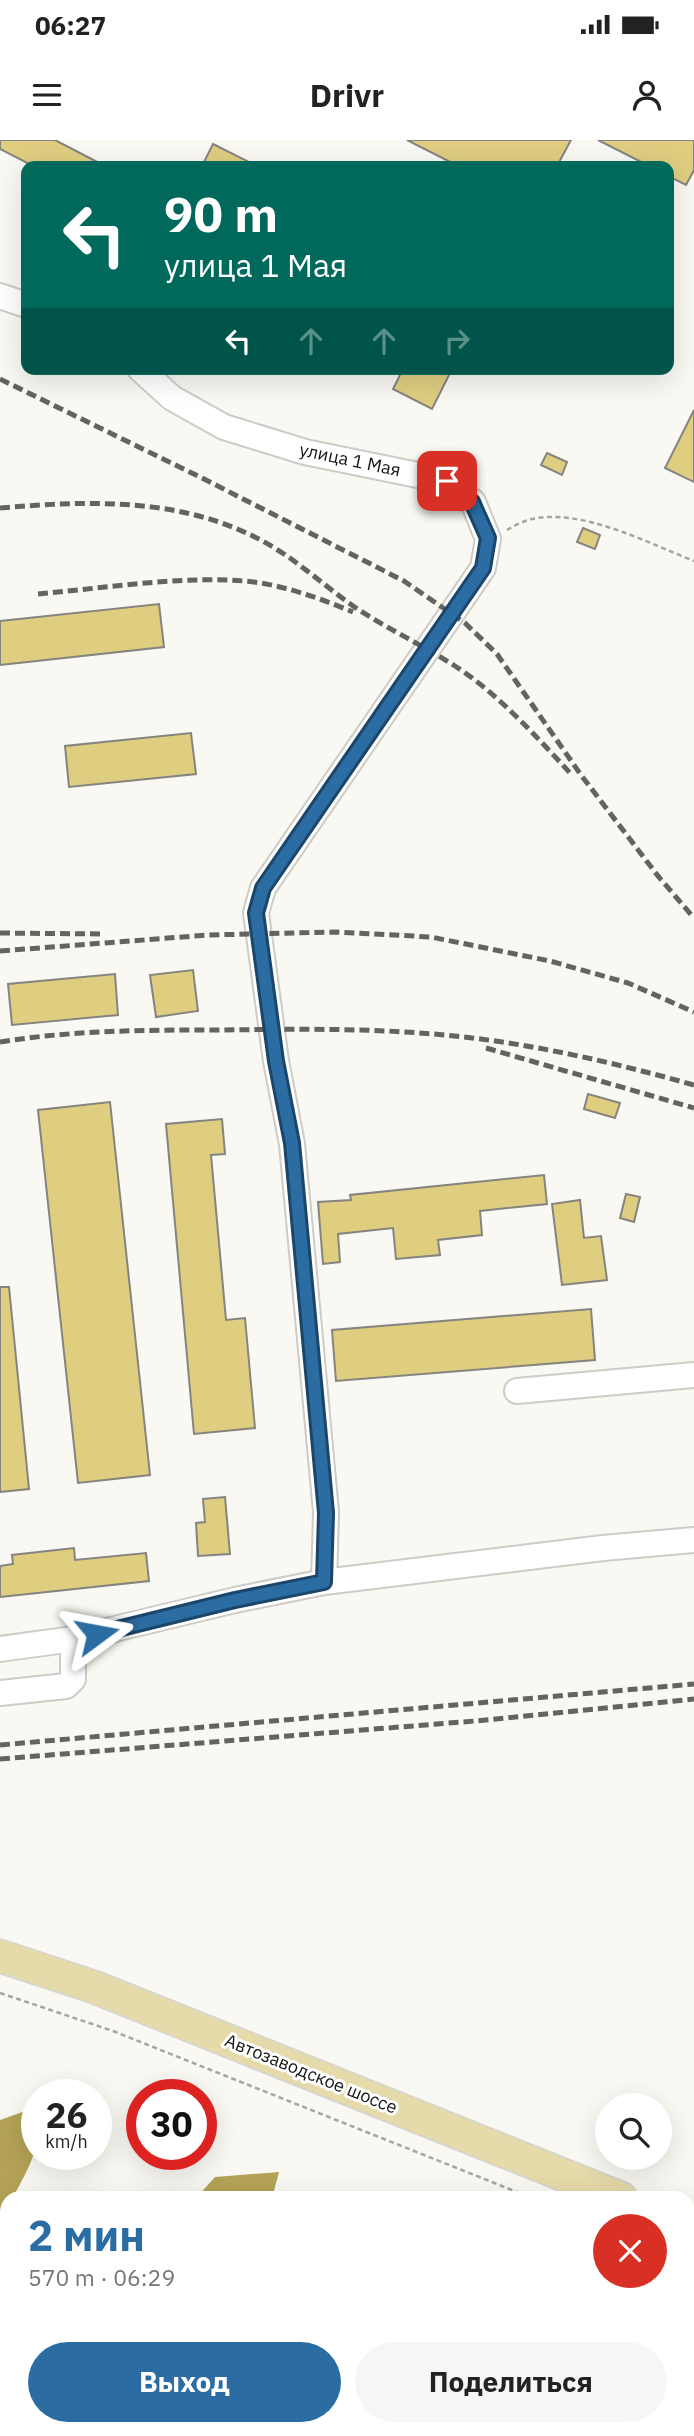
<!DOCTYPE html>
<html lang="ru">
<head>
<meta charset="utf-8">
<style>
  body { margin:0; font-family:"IBM Plex Sans",sans-serif; background:#f6f6f6; color:#222; height:100vh; display:flex; flex-direction:column; font-size:26px; white-space:nowrap }
  * { box-sizing:border-box; margin:0 }
  p { font-size:23px; color:#767676 }
  .icon { flex:none; width:38px; height:38px; fill:none; stroke:currentColor; stroke-width:2; stroke-linecap:round; stroke-linejoin:round }
  .map { position:relative; flex:1; overflow:hidden }
  .panel { position:absolute; left:0px; top:2051px; width:695px; height:245px; display:flex; flex-direction:column; background:#fff; border-radius:21px 21px 0 0; box-shadow:0 7px 28px #0002 }
  .panel>* { flex:none }
  .top-card { position:absolute; left:21px; top:21px; width:653px; height:214px; border-radius:14px; box-shadow:0 7px 28px #0002; background:#00695c; color:#fff; overflow:hidden }
  .buttons { position:absolute; left:595px; top:1953px; display:grid; gap:14px }
  .buttons a { display:grid; place-items:center; width:77px; height:77px; border-radius:50%; background:#fff; box-shadow:0 7px 28px #0002; font-size:35px }
  .speed { position:absolute; left:21px; top:1939px; display:flex; gap:14px; font-size:35px; font-weight:700; text-align:center }
  .speed>* { display:grid; place-content:center; width:91px; height:91px; border-radius:50%; background:#fff; box-shadow:0 7px 28px #0002; line-height:1 }
  .speed small { font-size:18px; font-weight:400 }
  .speed .limit { border:10px solid #d22; background:#fff; color:#111 }
  .pin { position:absolute; display:grid; place-items:center; width:60px; height:60px; color:#fff; margin:-30px; border-radius:14px; box-shadow:0 4px 10px #0006 }
  .me { position:absolute; width:77px; margin:-38px; rotate:77deg; stroke-linejoin:round; filter:drop-shadow(0 0 5px #0008) }
  .turn { display:flex; align-items:center; gap:24px; height:147px; padding:0 28px; font-size:32px }
  .turn .icon { width:91px; height:91px; stroke-width:2.5 }
  .turn b { display:block; font-size:49px; line-height:60px }
  .lanes { display:flex; align-items:center; height:66px; padding:0 28px; background:#0003; justify-content:center; gap:35px; direction:ltr }
  .lanes .off { opacity:.35 }
  .round { display:grid; place-items:center; flex:none; width:74px; height:74px; border-radius:37px; background:#f6f6f6 }
  .summary { display:flex; align-items:center; justify-content:space-between; height:119px; padding:0 28px }
  h1 { font-size:42px; font-weight:700; line-height:52px; color:#2b6ca2 }
  .cta { display:flex; gap:14px; margin-top:auto; padding:14px 28px }
  .cta a { flex:1; height:80px; border-radius:42px; background:#2b6ca2; color:#fff; font-size:28px; font-weight:700; line-height:80px; text-align:center }
  .cta a+a { background:#f6f6f6; color:#222 }
  .status { display:flex; justify-content:space-between; align-items:center; height:49px; padding:0 35px; background:#fff; direction:ltr }
  .status svg { height:19px; fill:currentColor }
  header { display:flex; justify-content:space-between; align-items:center; height:91px; padding:0 28px; background:#fff; font-size:32px; font-weight:700 }
  .map>svg:first-child { display:block }
</style>
</head>
<body>
<div class="status"><b>06:27</b><svg viewBox="0 0 49 12"><path d="M0 12V9h3v3zM5 12V6h3v6zM10 12V3h3v9zM15 12V0h3v12zM26 1h20v11H26zM47 4h2v5h-2z"/></svg></div>
<header><svg class="icon" aria-label="menu" viewBox="0 0 24 24"><path d="M4 6h16M4 12h16M4 18h16"/></svg>Drivr<svg class="icon" aria-label="person" viewBox="0 0 24 24"><circle cx="12" cy="8" r="4"/><path d="M4 21q1-7 8-7t8 7"/></svg></header>
<div class="map">
<svg width="694" height="2296" viewBox="0 0 694 2296">
  <rect width="100%" height="100%" fill="#f9f8f2"/>
  <path fill="#b4a356" d="M28,1970C46,2006 29,2025 13,2058H7V2072L0,2087V1980Z
    M279,2032L272,2058H196L215,2037Z
    M7,2105V2289H227L233,2296H0V2110Z
    M274,2289H353L358,2296H270Z"/>
  <path fill="#dfce80" stroke="#85847f" stroke-width="2" d="M0,0H55L105,26H33L0,9Z
    M407,0H571L557,26H458Z
    M598,0H694V30L686,45L668,36V26H649Z
    M213,4L257,26H202Z
    M403,229H452L432,269L393,249Z
    M694,270V342L665,328Z
    M547,313L567,322L562,335L541,325Z
    M583,388L600,395L595,409L577,402Z
    M159,464L164,507L0,525V481Z
    M191,593L196,634L69,647L65,606Z
    M193,830L198,871L156,877L150,835Z
    M115,834L118,875L12,885L8,844Z
    M588,954L620,963L615,978L584,969Z
    M110,962L150,1335L78,1343L38,970Z
    M222,979L225,1014L211,1015L226,1180L245,1178L255,1288L194,1294L166,984Z
    M544,1035L547,1064L480,1071L482,1095L438,1100L440,1115L396,1119L393,1088L338,1094L340,1122L323,1124L318,1062L351,1060L350,1055Z
    M626,1054L640,1057L634,1082L620,1078Z
    M580,1060L584,1098L601,1096L607,1140L562,1145L552,1064Z
    M0,1147H9L29,1349L0,1352Z
    M591,1169L595,1220L336,1241L332,1190Z
    M225,1357L230,1414L198,1416L196,1383L205,1382L203,1359Z
    M74,1408L75,1420L146,1413L149,1441L0,1457V1426L13,1424L12,1415Z"/>
  <g fill="none" stroke-linecap="round" stroke-linejoin="round">
    <g stroke="#cdccc7" stroke-width="28">
      <path id="minor" d="M0,156L26,165
        M140,229L172,258L224,287L305,312L447,341L473,362L488,399L483,428L263,748L256,773L276,921L292,1004L326,1372L324,1442
        M517,1251L694,1235
        M0,1509L73,1499L235,1460L324,1442L603,1408L694,1400
        M0,1553L66,1546L73,1539V1499
        M688,2168L694,2170"/>
    </g>
    <g stroke="#d5d5d5" stroke-width="35">
      <path id="major" d="M0,1816L94,1847L621,2058
        M688,2085L694,2087"/>
    </g>
    <path stroke="#a5a49f" stroke-width="2.5" stroke-dasharray="5 3.5" stroke-linecap="butt" d="M507,390C514,386 523,381 532,379C582,368 648,403 694,421
      M0,1853L113,1891L532,2058
      M688,2120L694,2123"/>
    <use href="#minor" stroke="#fff" stroke-width="24"/>
    <use href="#major" stroke="#e5daa9" stroke-width="32"/>
    <path stroke="#63635f" stroke-width="5" stroke-dasharray="10 5" stroke-linecap="butt" d="M0,239L204,339L404,441L465,483L497,514L581,635L658,736L694,778
      M0,368C93,360 190,357 273,407C303,425 329,450 359,470C390,490 424,506 455,526C497,553 537,597 571,634
      M38,454C106,448 176,436 244,441C281,444 319,458 353,472
      M0,793L103,794
      M0,811L208,795L336,792L431,797L550,821L628,843L694,872
      M0,902C74,890 147,890 222,890C296,889 371,888 445,895C530,903 612,922 694,945
      M486,908L694,968
      M0,1605L694,1544
      M0,1619L475,1581L694,1559"/>
  </g>
  <g fill="none" stroke-linecap="round" stroke-linejoin="round">
    <g stroke="#1c4669" stroke-width="18">
      <path id="route" d="M97,1494L235,1460L324,1442L326,1373L292,1003L276,921L256,773L263,748L483,428L488,398L472,362L447,341"/>
    </g>
    <use href="#route" stroke="#2b6ca2" stroke-width="12"/>
  </g>
  <g text-anchor="middle" stroke-width="6" stroke-linejoin="round" paint-order="stroke">
    <g font-size="18" fill="#151513" stroke="#fff">
      <text transform="translate(350 320) rotate(12)" y="6">улица 1 Мая</text>
      <text transform="translate(311 1934) rotate(22)" y="6">Автозаводское шоссе</text>
    </g>
  </g>
</svg>
<div class="buttons">
<a><svg class="icon" aria-label="search" viewBox="0 0 24 24"><circle cx="10" cy="10" r="6"/><path d="M15 15l6 6"/></svg></a>
</div>
<div class="speed"><div>26<small>km/h</small></div><div class="limit">30</div></div>
<div class="pin" style="left:447px;top:341px;background:#d93025"><svg class="icon" aria-label="arrive" viewBox="0 0 24 24"><path d="M6 21V4h12l-3 4 3 4H6"/></svg></div>
<svg class="me" style="left:97px;top:1494px" viewBox="-20 -20 40 40"><path d="M0-17L14 15 0 8-14 15z" fill="#2b6ca2" stroke="#fff" stroke-width="4"/></svg>
<div class="top-card">
<div class="turn"><svg class="icon" aria-label="left" viewBox="0 0 24 24"><path d="M17 20v-9H6M10 6l-5 5 5 5"/></svg><div><b>90 m</b>улица 1 Мая</div></div>
<div class="lanes"><svg class="icon" aria-label="left" viewBox="0 0 24 24"><path d="M17 20v-9H6M10 6l-5 5 5 5"/></svg><svg class="icon off" aria-label="ahead" viewBox="0 0 24 24"><path d="M12 20V5M6 11l6-6 6 6"/></svg><svg class="icon off" aria-label="ahead" viewBox="0 0 24 24"><path d="M12 20V5M6 11l6-6 6 6"/></svg><svg class="icon off" aria-label="right" viewBox="0 0 24 24"><path d="M7 20v-9h11M14 6l5 5-5 5"/></svg></div>
</div>
<section class="panel">
<div class="summary"><div><h1>2 мин</h1><p>570 m · 06:29</p></div><a class="round" style="background:#d93025;color:#fff"><svg class="icon" aria-label="close" viewBox="0 0 24 24"><path d="M6 6l12 12M18 6L6 18"/></svg></a></div>
<div class="cta"><a>Выход</a><a>Поделиться</a></div>
</section>
</div>
</body>
</html>
